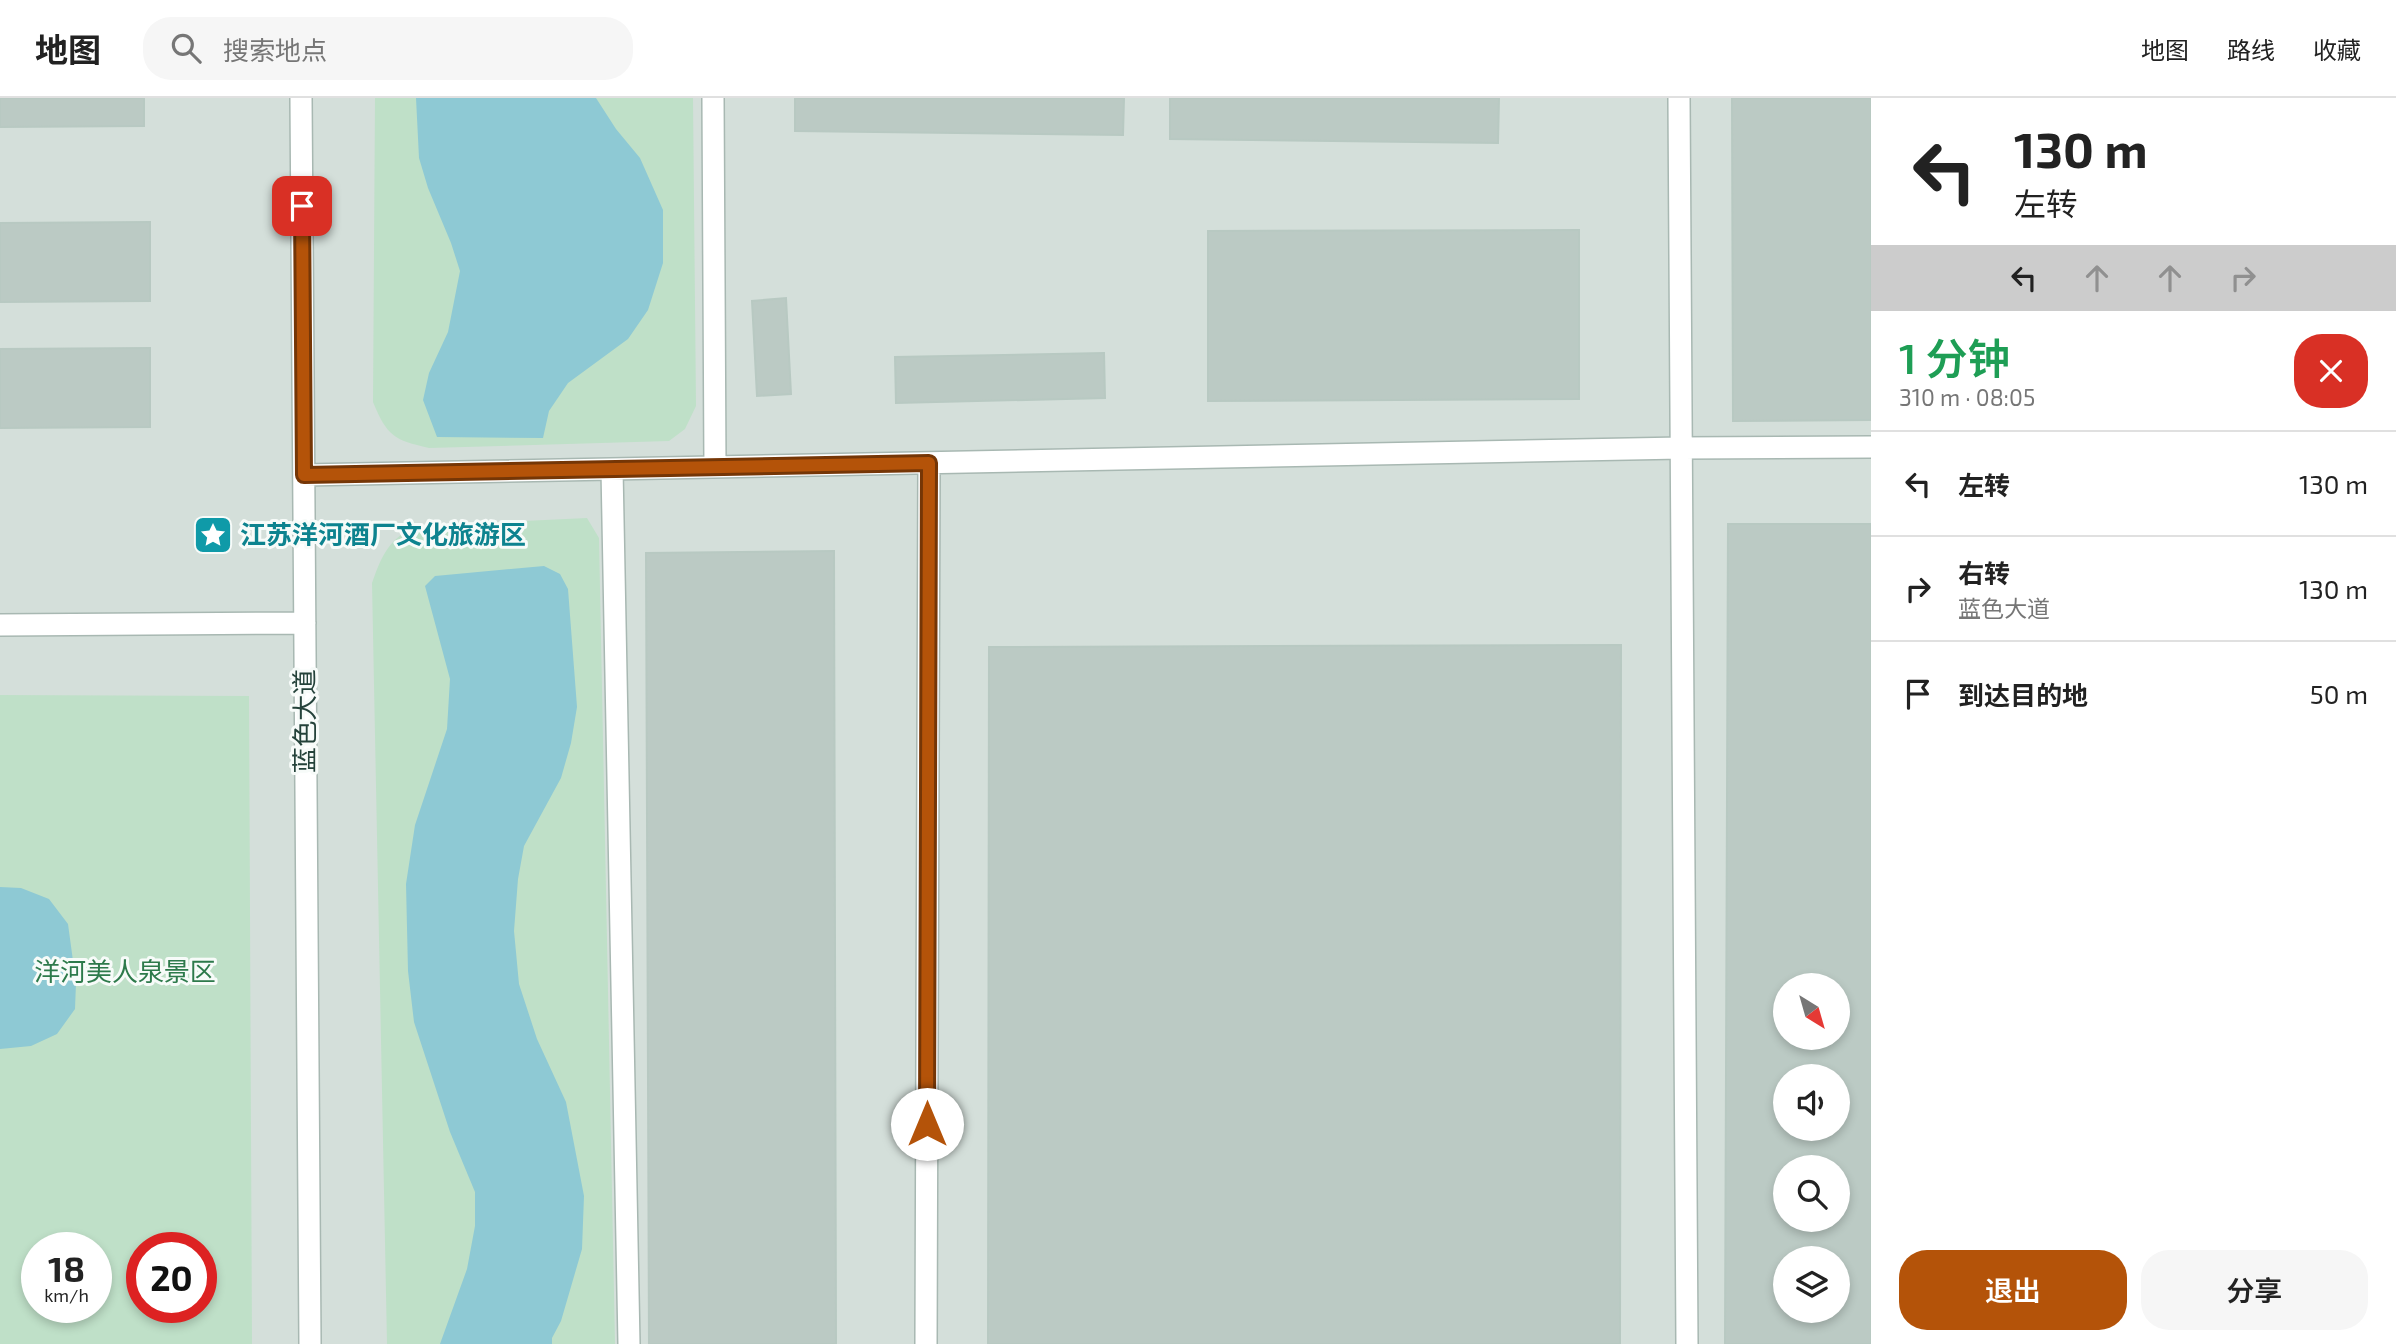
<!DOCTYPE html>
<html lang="zh">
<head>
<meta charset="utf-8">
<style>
  body { margin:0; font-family:"Exo 2","Noto Sans SC",sans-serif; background:#f6f6f6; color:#222; height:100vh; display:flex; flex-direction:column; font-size:26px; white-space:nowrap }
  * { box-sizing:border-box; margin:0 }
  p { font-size:23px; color:#767676 }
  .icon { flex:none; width:38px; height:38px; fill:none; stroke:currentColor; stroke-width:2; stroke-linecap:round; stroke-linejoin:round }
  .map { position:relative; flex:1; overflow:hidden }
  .details { display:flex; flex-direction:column; background:#fff; width:525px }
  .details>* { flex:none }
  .hud { background:#fff; color:#222; overflow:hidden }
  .needle { width:46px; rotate:143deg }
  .buttons { position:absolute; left:1773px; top:875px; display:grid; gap:14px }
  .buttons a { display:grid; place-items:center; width:77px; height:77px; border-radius:50%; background:#fff; box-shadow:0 4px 10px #0003; font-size:35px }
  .speed { position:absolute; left:21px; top:1134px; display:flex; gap:14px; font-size:35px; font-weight:700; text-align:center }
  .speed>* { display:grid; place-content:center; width:91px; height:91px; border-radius:50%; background:#fff; box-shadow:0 4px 10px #0003; line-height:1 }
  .speed small { font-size:18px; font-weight:400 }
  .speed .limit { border:10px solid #d22; background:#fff; color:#111 }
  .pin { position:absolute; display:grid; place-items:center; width:60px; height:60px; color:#fff; margin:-30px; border-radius:14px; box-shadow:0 4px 10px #0006 }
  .me { position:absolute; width:77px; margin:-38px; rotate:0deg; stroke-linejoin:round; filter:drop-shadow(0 0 5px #0008) }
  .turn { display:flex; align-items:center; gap:24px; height:147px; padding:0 28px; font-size:32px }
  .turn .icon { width:91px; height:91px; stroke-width:2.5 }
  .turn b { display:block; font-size:49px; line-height:60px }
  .lanes { display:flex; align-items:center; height:66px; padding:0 28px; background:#0003; justify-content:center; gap:35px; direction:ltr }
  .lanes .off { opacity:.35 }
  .round { display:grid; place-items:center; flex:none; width:74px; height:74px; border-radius:28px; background:#f6f6f6 }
  .head { display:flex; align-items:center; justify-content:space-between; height:119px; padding:0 28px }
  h1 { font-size:42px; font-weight:600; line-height:52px; color:#1e9e55 }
  .action { display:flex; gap:14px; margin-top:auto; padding:14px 28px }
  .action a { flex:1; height:80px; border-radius:28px; background:#b45309; color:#fff; font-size:28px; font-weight:600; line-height:80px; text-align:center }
  .action a+a { background:#f6f6f6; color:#222 }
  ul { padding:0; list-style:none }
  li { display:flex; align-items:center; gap:21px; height:105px; padding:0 28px; border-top:2px solid #e0e0e0 }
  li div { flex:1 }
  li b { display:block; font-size:26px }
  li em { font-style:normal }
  header { display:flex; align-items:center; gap:42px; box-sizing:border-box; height:98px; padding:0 35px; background:#fff; border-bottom:2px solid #e0e0e0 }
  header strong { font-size:33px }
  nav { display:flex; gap:38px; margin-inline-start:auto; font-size:24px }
  .search { width:490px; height:63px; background:#f6f6f6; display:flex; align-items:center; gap:18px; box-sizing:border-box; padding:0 24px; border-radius:28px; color:#767676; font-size:26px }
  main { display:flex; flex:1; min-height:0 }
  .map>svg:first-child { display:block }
</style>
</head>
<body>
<header>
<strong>地图</strong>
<div class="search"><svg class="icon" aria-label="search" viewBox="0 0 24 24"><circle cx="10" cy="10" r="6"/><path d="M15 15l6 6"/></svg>搜索地点</div>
<nav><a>地图</a><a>路线</a><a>收藏</a></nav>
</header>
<main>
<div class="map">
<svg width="1871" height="1246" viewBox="0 0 1871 1246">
  <rect width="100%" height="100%" fill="#e6efeb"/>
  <path fill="#d4dfda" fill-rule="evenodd" d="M0,0H1871V1246H0ZM1785,887H1838V940H1785ZM1785,978H1838V1031H1785ZM1785,1069H1838V1122H1785ZM37,1150H96V1209H37ZM142,1150H201V1209H142ZM1785,1160H1838V1213H1785Z"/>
  <path fill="#bfe0c8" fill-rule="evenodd" d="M375,0H693L696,308L685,331L669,343L429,350C394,342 387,338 373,304Z
    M587,420L599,440L615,1246H387L372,485C382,457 387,445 413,428Z
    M0,597L249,598L252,1246H0ZM37,1150H96V1209H37ZM142,1150H201V1209H142Z"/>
  <path fill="#8ec9d4" d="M416,0H596L616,31L640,60L663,112V165L648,212L628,241L568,285L549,313L543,340L437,339L423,302L429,275L448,234L460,173L451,145L428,90L419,60Z
    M544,468L560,476L568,491L577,609L571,645L561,680L524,748L518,781L514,833L519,886L537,941L566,1004L584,1098L582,1151L561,1223L552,1240V1246H440L467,1171L475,1128V1094L450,1034L414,924L408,873L406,786L415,727L447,631L450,581L425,488L435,478Z
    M0,789L21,790L49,801L68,826L76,885L75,911L57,936L31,948L0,951Z"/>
  <path fill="#bbcac4" stroke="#b8c9c2" stroke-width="2" fill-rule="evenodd" d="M0,0H144V28L0,29Z
    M795,0H1124L1123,37L795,33Z
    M1170,0H1499L1498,45L1170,41Z
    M1732,0H1871V322L1733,323Z
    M150,124V203L0,204V125Z
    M1579,132V301L1208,303V133Z
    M786,200L791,296L757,298L752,203Z
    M150,250V329L0,330V251Z
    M1104,255L1105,300L896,305L895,259Z
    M1728,426H1871V1246H1725ZM1785,887H1838V940H1785ZM1785,978H1838V1031H1785ZM1785,1069H1838V1122H1785ZM1785,1160H1838V1213H1785Z
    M834,453L836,1246H649L646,455Z
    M1621,547L1620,1246H988L989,549Z"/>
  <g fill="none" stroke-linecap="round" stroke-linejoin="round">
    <g stroke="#a8b8b2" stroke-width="24">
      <path id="minor" d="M301,0L310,1246
        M713,0L715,369
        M1679,0L1687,1246
        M612,371L629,1246
        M304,377L1681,350L1871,349
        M0,527L305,525
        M926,1246L929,365"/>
    </g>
    <use href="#minor" stroke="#fff" stroke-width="21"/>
  </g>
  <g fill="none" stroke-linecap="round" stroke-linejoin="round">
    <g stroke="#753606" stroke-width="18">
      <path id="route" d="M302,108L304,377L929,365L927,1026"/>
    </g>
    <use href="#route" stroke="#b45309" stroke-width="12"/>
  </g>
  <defs>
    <g id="sight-square" transform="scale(2.0125)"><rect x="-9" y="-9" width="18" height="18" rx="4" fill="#0f9aa8" stroke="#f7fbf9"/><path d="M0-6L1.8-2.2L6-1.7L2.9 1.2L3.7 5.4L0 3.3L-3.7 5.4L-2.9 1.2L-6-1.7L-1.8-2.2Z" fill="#fff"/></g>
  </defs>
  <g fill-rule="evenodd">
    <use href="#sight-square" x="213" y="437"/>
  </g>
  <g text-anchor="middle" stroke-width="6" stroke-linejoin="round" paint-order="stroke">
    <g font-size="26" font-weight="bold" fill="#0d838f" stroke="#f7fbf9" text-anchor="start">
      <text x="240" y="446">江苏洋河酒厂文化旅游区</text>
    </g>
    <g font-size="26" fill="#24423a" stroke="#f7fbf9">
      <text transform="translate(305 623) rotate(-90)" y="9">蓝色大道</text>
    </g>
    <g font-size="26" fill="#2d7a4b" stroke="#f7fbf9">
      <text x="125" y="883">洋河美人泉景区</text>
    </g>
  </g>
</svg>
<div class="buttons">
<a><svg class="needle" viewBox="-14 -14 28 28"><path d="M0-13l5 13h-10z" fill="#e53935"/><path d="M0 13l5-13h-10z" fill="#767676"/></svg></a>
<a><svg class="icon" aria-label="sound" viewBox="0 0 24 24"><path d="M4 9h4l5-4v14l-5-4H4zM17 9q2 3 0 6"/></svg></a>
<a><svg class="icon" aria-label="search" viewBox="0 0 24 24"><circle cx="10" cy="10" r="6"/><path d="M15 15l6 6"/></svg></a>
<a><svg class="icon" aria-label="layers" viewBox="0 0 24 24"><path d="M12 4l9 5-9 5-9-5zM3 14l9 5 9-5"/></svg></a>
</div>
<div class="speed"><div>18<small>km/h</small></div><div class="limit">20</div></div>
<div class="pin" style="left:302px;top:108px;background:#d93025"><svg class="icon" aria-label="arrive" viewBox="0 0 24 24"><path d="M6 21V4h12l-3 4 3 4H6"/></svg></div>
<svg class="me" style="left:927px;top:1026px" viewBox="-20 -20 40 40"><circle r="19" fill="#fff"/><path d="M0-13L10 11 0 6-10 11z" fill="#b45309"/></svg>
</div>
<section class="details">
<div class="hud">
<div class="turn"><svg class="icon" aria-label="left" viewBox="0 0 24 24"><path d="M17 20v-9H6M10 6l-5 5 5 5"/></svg><div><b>130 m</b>左转</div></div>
<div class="lanes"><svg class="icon" aria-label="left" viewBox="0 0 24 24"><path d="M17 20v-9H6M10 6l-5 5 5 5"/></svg><svg class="icon off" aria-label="ahead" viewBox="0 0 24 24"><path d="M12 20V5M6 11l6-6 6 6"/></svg><svg class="icon off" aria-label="ahead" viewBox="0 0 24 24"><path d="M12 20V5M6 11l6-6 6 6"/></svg><svg class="icon off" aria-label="right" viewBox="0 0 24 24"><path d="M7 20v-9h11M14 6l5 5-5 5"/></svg></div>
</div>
<div class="head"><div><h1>1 分钟</h1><p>310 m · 08:05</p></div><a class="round" style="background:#d93025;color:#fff"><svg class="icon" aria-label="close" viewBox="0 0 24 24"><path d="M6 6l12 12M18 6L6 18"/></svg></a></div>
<ul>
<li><svg class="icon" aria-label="left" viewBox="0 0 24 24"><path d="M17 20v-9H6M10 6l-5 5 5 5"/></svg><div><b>左转</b></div><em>130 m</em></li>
<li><svg class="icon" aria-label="right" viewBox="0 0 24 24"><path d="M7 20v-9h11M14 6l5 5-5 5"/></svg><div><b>右转</b><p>蓝色大道</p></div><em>130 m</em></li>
<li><svg class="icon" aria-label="arrive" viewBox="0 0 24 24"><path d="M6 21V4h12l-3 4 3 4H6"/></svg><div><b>到达目的地</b></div><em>50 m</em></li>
</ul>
<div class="action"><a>退出</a><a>分享</a></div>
</section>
</main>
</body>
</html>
